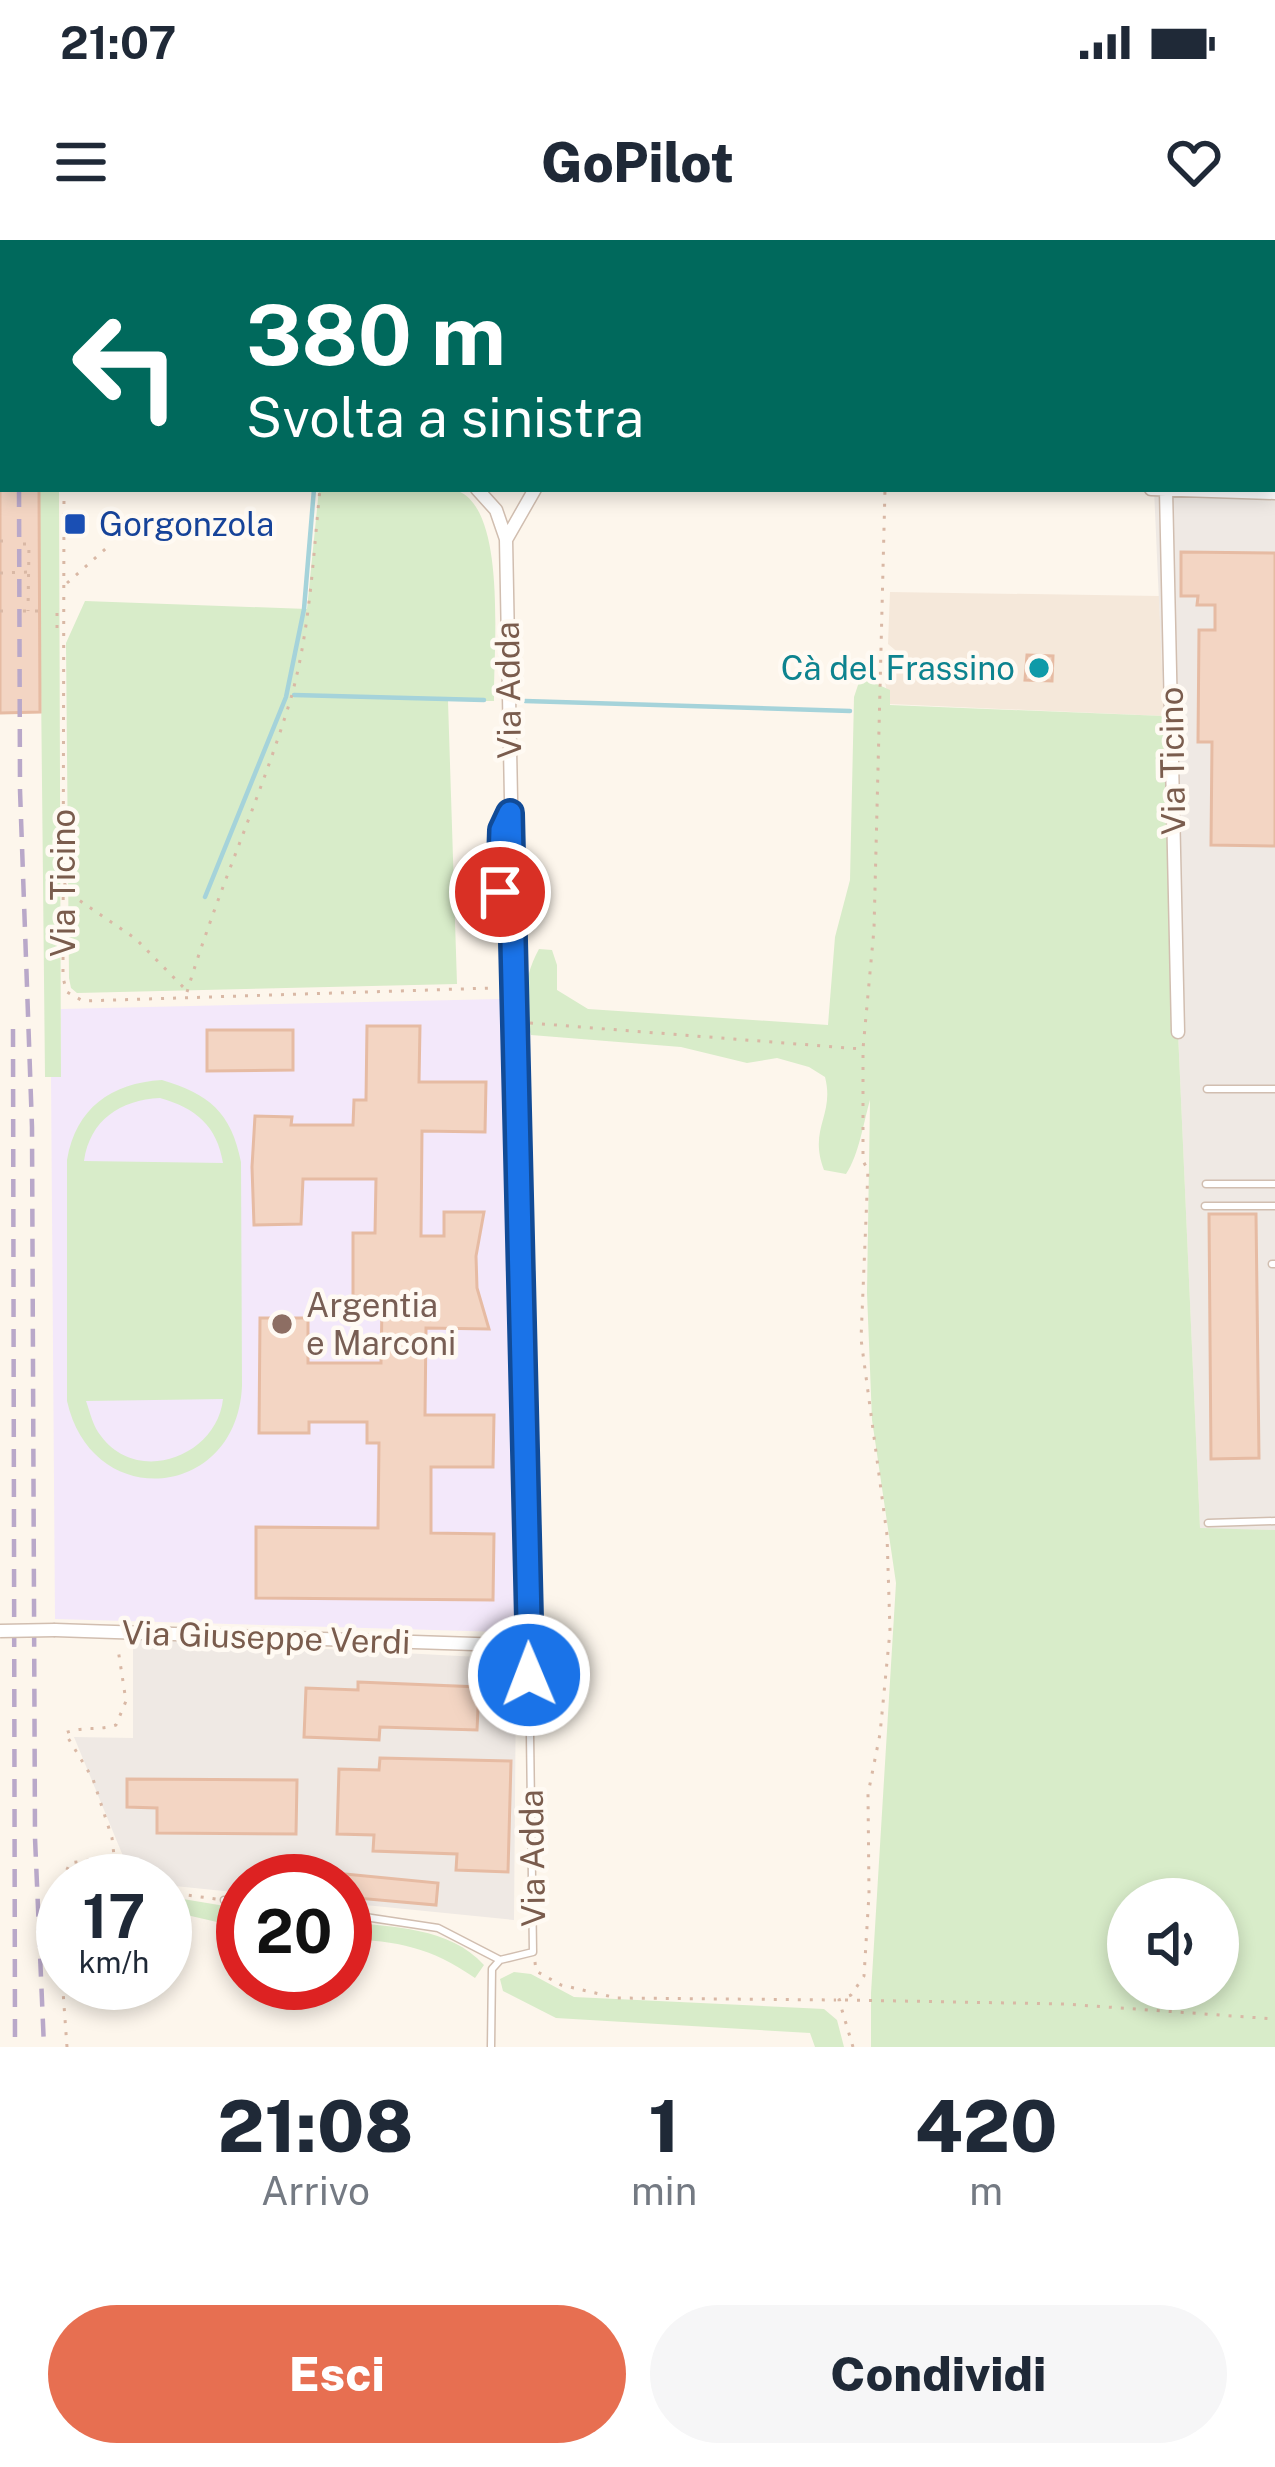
<!DOCTYPE html>
<html lang="it">
<head>
<meta charset="utf-8">
<style>
  body { margin:0; font-family:"Public Sans",sans-serif; background:#f6f6f7; color:#1f2937; height:100vh; display:flex; flex-direction:column; font-size:45px; white-space:nowrap }
  * { box-sizing:border-box; margin:0 }
  p { font-size:39px; color:#747a83 }
  .icon { flex:none; width:66px; height:66px; fill:none; stroke:currentColor; stroke-width:2; stroke-linecap:round; stroke-linejoin:round }
  .map { position:relative; height:1807px; overflow:hidden }
  .drawer { display:flex; flex-direction:column; background:#fff; flex:1 }
  .drawer>* { flex:none }
  .top-card { position:absolute; left:0px; top:0px; width:1275px; height:252px; box-shadow:0 6px 18px #0003; background:#00695c; color:#fff; overflow:hidden }
  .tools { position:absolute; left:1107px; top:1638px; display:grid; gap:24px }
  .tools a { display:grid; place-items:center; width:132px; height:132px; border-radius:50%; background:#fff; box-shadow:0 6px 18px #0003; font-size:60px }
  .speed { position:absolute; left:36px; top:1614px; display:flex; gap:24px; font-size:60px; font-weight:700; text-align:center }
  .speed>* { display:grid; place-content:center; width:156px; height:156px; border-radius:50%; background:#fff; box-shadow:0 6px 18px #0003; line-height:1 }
  .speed small { font-size:30px; font-weight:400 }
  .speed .limit { border:18px solid #d22; background:#fff; color:#111 }
  .pin { position:absolute; display:grid; place-items:center; width:102px; height:102px; color:#fff; margin:-51px; border:6px solid #fff; border-radius:50%; box-shadow:0 3px 12px #0007 }
  .me { position:absolute; width:132px; margin:-66px; rotate:359deg; stroke-linejoin:round; filter:drop-shadow(0 0 9px #0008) }
  .turn { display:flex; align-items:center; gap:42px; height:252px; padding:0 48px; font-size:54px }
  .turn .icon { width:156px; height:156px; stroke-width:2.5 }
  .turn b { display:block; font-size:84px; line-height:102px }
  .eta { display:flex; justify-content:space-evenly; align-items:center; height:204px; text-align:center }
  .eta b { font-size:72px; font-weight:800; line-height:84px }
  .button { display:flex; gap:24px; margin-top:auto; padding:24px 48px }
  .button a { flex:1; height:138px; border-radius:72px; background:#e76f51; color:#fff; font-size:48px; font-weight:800; line-height:138px; text-align:center }
  .button a+a { background:#f6f6f7; color:#1f2937 }
  .status { display:flex; justify-content:space-between; align-items:center; height:84px; padding:0 60px; background:#fff; direction:ltr }
  .status svg { height:33px; fill:currentColor }
  header { display:flex; justify-content:space-between; align-items:center; height:156px; padding:0 48px; background:#fff; font-size:54px; font-weight:800 }
  .map>svg:first-child { display:block }
</style>
</head>
<body>
<div class="status"><b>21:07</b><svg viewBox="0 0 49 12"><path d="M0 12V9h3v3zM5 12V6h3v6zM10 12V3h3v9zM15 12V0h3v12zM26 1h20v11H26zM47 4h2v5h-2z"/></svg></div>
<header><svg class="icon" aria-label="menu" viewBox="0 0 24 24"><path d="M4 6h16M4 12h16M4 18h16"/></svg>GoPilot<svg class="icon" aria-label="heart" viewBox="0 0 24 24"><path d="M12 20l-8-8c-3-5 5-10 8-4 3-6 11-1 8 4z"/></svg></header>
<div class="map">
<svg width="1275" height="1807" viewBox="0 0 1275 1807">
  <rect width="100%" height="100%" fill="#fdf6ec"/>
  <path fill="#f5e8da" d="M890,352L1159,356L1164,476L889,464L884,436L900,424L901,415L888,404Z"/>
  <path fill="#efe9e4" d="M1135,0H1275V1290L1200,1289L1154,249H1272V3Z
    M133,1399L498,1418L516,1442L514,1680L345,1663V1641H243V1653L165,1645V1641H144L130,1633L74,1497L133,1498Z"/>
  <path fill="#f3e8fa" d="M500,759L518,1374L502,1392L55,1379L51,837L61,836V769Z"/>
  <path fill="#d8ecc9" fill-rule="evenodd" d="M331,0H697V3Z
    M39,249H59L61,837H45Z
    M319,249C345,249 440,243 458,251C508,271 493,414 494,461H448L457,744L77,753L71,748L69,738L66,403L85,361L307,369Z
    M870,441L890,450V465L1164,476L1200,1288L1275,1290V1807H871V1753L896,1343L872,1180L867,1053L870,860C864,880 859,915 846,934L824,930C808,888 835,876 825,837L809,827L777,818L747,823L681,807L531,795C521,766 524,736 539,709L552,710L557,725V750L588,769L828,785L835,697L850,640L854,457L859,442ZM1128,1659H1218V1749H1128Z
    M162,840C209,854 231,872 241,922L242,1146C237,1260 92,1273 67,1161V920C76,868 111,843 162,840ZM160,858C196,868 217,886 223,923L84,921C90,880 120,860 160,858ZM223,1159C217,1216 138,1246 101,1196C93,1187 90,1172 86,1161Z
    M165,1656L243,1669V1688L165,1670Z
    M345,1682C392,1687 450,1687 484,1725L475,1738C430,1707 398,1701 345,1699Z
    M514,1732L531,1734L574,1757L824,1769L837,1780L844,1807H815L810,1793L556,1778L503,1751L500,1739Z"/>
  <g fill="none" stroke-linecap="round" stroke-linejoin="round">
    <path stroke="#a5d3da" stroke-width="4.5" d="M294,455L484,460
      M525,461L850,471
      M205,657L286,457L304,369L314,249"/>
  </g>
  <path fill="#f3d5c3" stroke="#e6bba3" stroke-width="3" d="M0,249H39L40,472L0,473Z
    M1181,312L1275,313V606L1211,605L1212,502H1198L1199,390H1215V365H1197L1198,356H1181Z
    M1027,415L1053,416L1052,441L1025,440Z
    M367,786H420L419,842H486L485,892L422,891L421,996H444V972H484L476,1016L477,1048L489,1089L426,1088L425,1175H494L493,1227H431V1293L494,1294L493,1360L256,1358V1287L378,1288L379,1203H367V1182H309V1193H259L260,1078H308V1123H381L382,1066L353,1065V993H375L376,939H303L301,984L254,985L252,927L255,876L292,877L291,885H353L354,860H366Z
    M207,790H293V830L207,831Z
    M1209,974H1256L1259,1218L1211,1219Z
    M358,1442L479,1447L477,1490L380,1487L379,1500L304,1497L306,1448L358,1450Z
    M380,1518L511,1521L508,1632L456,1630L457,1614L373,1611L374,1595L337,1594L339,1529L379,1530Z
    M127,1539L297,1540L296,1594L157,1593V1568L127,1567Z
    M345,1634L438,1643L436,1665L345,1657Z"/>
  <g fill="none" stroke-linecap="round" stroke-linejoin="round">
    <g stroke="#d1beb0" stroke-width="9">
      <path id="lane" d="M509,577C489,620 501,680 505,727L513,731
        M1207,849H1275
        M1206,944H1275
        M1205,966H1275
        M1272,1024H1275
        M1208,1283L1275,1281
        M224,1660L243,1662
        M345,1674L438,1688L500,1720L533,1712L529,1422L522,1399
        M491,1807L492,1729L500,1720"/>
    </g>
    <g stroke="#d1beb0" stroke-width="15">
      <path id="street" d="M1151,249L1275,253
        M1166,250L1178,792
        M507,298L535,249
        M55,1390L505,1405L515,1403L527,1393L506,299L496,270L477,249"/>
    </g>
    <path stroke="#d9b8a5" stroke-width="3" stroke-dasharray="3 9" stroke-linecap="butt" d="M62,0V3
      M450,0L452,3
      M504,0V3
      M565,0V3
      M584,3L591,0
      M64,249L63,738L67,752L83,761L492,748
      M0,301H8
      M23,304H29L28,371
      M0,333L28,332
      M67,343L111,304
      M0,371H8
      M23,371H39
      M57,373V392H60
      M64,643L76,658L136,699L187,751
      M187,752C217,652 261,557 291,458C310,390 313,318 320,249
      M530,783L861,809
      M115,1624L112,1598L93,1539L65,1493C82,1486 99,1491 116,1485L126,1461L118,1409
      M165,1652L216,1659
      M535,1722L536,1731L561,1745L617,1758L836,1760
      M845,1760L1065,1764L1275,1779
      M67,1807L56,1653L70,1623L90,1620L115,1624L128,1641
      M853,1807L839,1760L851,1755L864,1736L869,1654L868,1554L880,1494L890,1391L887,1295L861,1099L868,930L863,921V809L874,689L885,249"/>
    <use href="#lane" stroke="#fff" stroke-width="6"/>
    <use href="#street" stroke="#fff" stroke-width="12"/>
    <path stroke="#b9a8c9" stroke-width="4.5" stroke-dasharray="18 12" stroke-linecap="butt" d="M10,0V3
      M19,249L20,550L32,887L35,1598L44,1807
      M13,789L15,1807"/>
    <g stroke="#d1beb0" stroke-width="15" stroke-linecap="butt">
      <path id="street-bridge" d="M0,1391L55,1390"/>
    </g>
    <use href="#street-bridge" stroke="#fff" stroke-width="12"/>
  </g>
  <g fill="none" stroke-linecap="round" stroke-linejoin="round">
    <g stroke="#114b97" stroke-width="30">
      <path id="route" d="M500,652L502,590L510,573L529,1380L527,1393L521,1400L529,1435"/>
    </g>
    <use href="#route" stroke="#1a73e8" stroke-width="21"/>
  </g>
  <rect fill="#1a4fb4" stroke="#fffaf3" stroke-width="4.5" x="63" y="272" width="24" height="24" rx="6"/>
  <circle fill="#0f9aa8" stroke="#fffaf3" stroke-width="4.5" cx="1039" cy="428" r="12"/>
  <circle fill="#8d6e63" stroke="#fffaf3" stroke-width="4.5" cx="282" cy="1084" r="12"/>
  <g text-anchor="middle" stroke-width="9" stroke-linejoin="round" paint-order="stroke">
    <g font-size="33" fill="#164399" stroke="#fffaf3" text-anchor="start">
      <text x="99" y="296">Gorgonzola</text>
    </g>
    <g font-size="33" fill="#0d838f" stroke="#fffaf3" text-anchor="end">
      <text x="1015" y="440">Cà del Frassino</text>
    </g>
    <g font-size="33" fill="#7a5c4d" stroke="#fffaf3">
      <text transform="translate(508 450) rotate(-91)" y="12">Via Adda</text>
      <text transform="translate(1172 521) rotate(-91)" y="12">Via Ticino</text>
      <text transform="translate(63 643) rotate(-90)" y="12">Via Ticino</text>
      <text transform="translate(266 1397) rotate(2)" y="12">Via Giuseppe Verdi</text>
      <text transform="translate(532 1618) rotate(-91)" y="12">Via Adda</text>
    </g>
    <g font-size="33" fill="#785e54" stroke="#fffaf3" text-anchor="start">
      <text x="306" y="1077">Argentia<tspan x="306" dy="38">e Marconi</tspan></text>
    </g>
  </g>
</svg>
<div class="tools">
<a><svg class="icon" aria-label="sound" viewBox="0 0 24 24"><path d="M4 9h4l5-4v14l-5-4H4zM17 9q2 3 0 6"/></svg></a>
</div>
<div class="speed"><div>17<small>km/h</small></div><div class="limit">20</div></div>
<div class="pin" style="left:500px;top:652px;background:#d93025"><svg class="icon" aria-label="arrive" viewBox="0 0 24 24"><path d="M6 21V4h12l-3 4 3 4H6"/></svg></div>
<svg class="me" style="left:529px;top:1435px" viewBox="-20 -20 40 40"><circle r="17" fill="#1a73e8" stroke="#fff" stroke-width="3"/><path d="M0-11L8 9 0 5-8 9z" fill="#fff"/></svg>
<div class="top-card">
<div class="turn"><svg class="icon" aria-label="left" viewBox="0 0 24 24"><path d="M17 20v-9H6M10 6l-5 5 5 5"/></svg><div><b>380 m</b>Svolta a sinistra</div></div>
</div>
</div>
<section class="drawer">
<div class="eta">
<div><b>21:08</b><p>Arrivo</p></div>
<div><b>1</b><p>min</p></div>
<div><b>420</b><p>m</p></div>
</div>
<div class="button"><a>Esci</a><a>Condividi</a></div>
</section>
</body>
</html>
